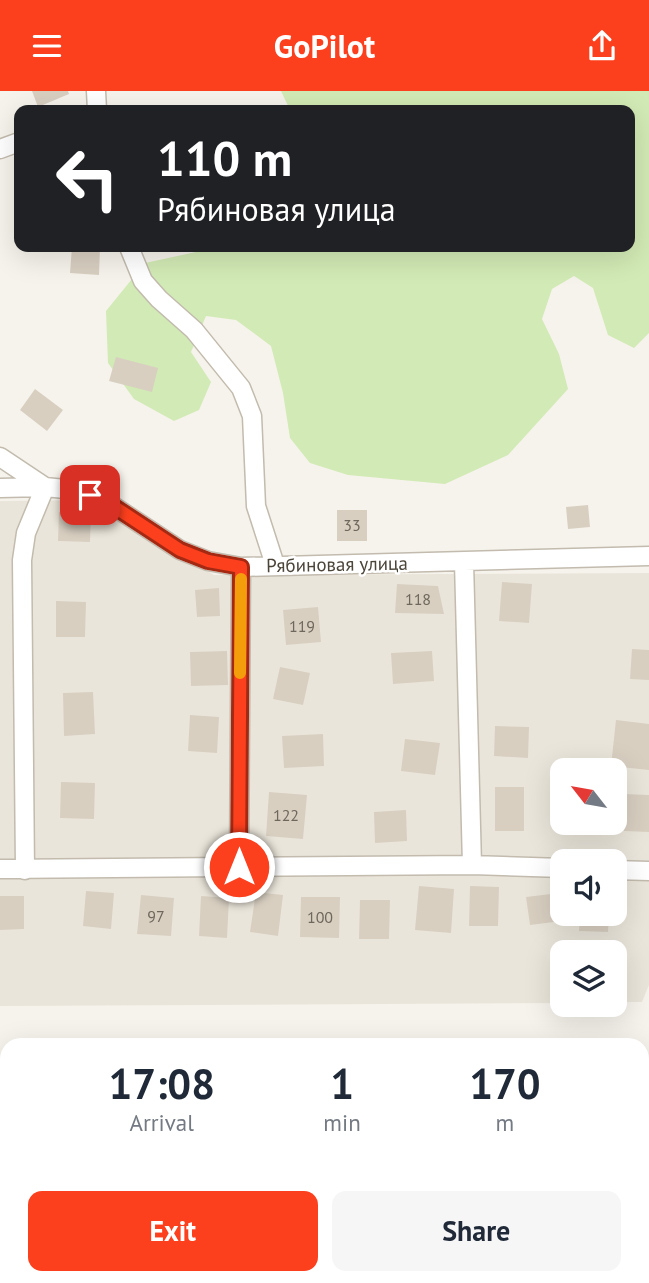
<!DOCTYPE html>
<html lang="en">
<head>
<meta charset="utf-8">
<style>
  body { margin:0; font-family:"PT Sans",sans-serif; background:#f6f6f7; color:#1f2937; height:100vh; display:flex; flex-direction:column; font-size:26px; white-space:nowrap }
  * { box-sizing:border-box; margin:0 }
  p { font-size:23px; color:#747a83 }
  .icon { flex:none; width:38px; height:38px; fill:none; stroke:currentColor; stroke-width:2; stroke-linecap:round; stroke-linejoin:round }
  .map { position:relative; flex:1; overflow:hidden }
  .panel { position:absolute; left:0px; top:947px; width:649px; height:247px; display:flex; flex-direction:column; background:#fff; border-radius:21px 21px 0 0; box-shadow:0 7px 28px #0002 }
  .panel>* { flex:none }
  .hud { position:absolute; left:14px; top:14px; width:621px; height:147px; border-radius:14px; box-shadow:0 7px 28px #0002; background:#202124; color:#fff; overflow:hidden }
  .needle { width:46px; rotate:301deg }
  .buttons { position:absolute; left:550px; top:667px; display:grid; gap:14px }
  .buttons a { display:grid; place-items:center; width:77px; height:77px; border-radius:14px; background:#fff; box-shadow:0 7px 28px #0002; font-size:35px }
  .pin { position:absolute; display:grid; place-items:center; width:60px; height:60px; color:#fff; margin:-30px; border-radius:14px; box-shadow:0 4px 10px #0006 }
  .me { position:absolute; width:77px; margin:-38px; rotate:0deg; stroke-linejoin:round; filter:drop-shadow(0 0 5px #0008) }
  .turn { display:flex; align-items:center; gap:24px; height:147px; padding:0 28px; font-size:32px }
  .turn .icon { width:91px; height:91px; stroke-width:2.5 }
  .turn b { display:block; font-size:49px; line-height:60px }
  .eta { display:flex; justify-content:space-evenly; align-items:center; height:119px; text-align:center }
  .eta b { font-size:42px; font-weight:700; line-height:49px }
  .button { display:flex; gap:14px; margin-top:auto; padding:14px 28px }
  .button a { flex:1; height:80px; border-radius:14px; background:#fc3f1d; color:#fff; font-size:28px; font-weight:700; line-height:80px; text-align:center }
  .button a+a { background:#f6f6f7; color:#1f2937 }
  header { display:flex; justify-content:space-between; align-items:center; height:91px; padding:0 28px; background:#fc3f1d; color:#fff; font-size:32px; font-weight:700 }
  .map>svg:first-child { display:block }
</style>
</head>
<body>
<header><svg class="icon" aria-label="menu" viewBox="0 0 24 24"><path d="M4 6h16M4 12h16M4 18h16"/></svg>GoPilot<svg class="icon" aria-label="share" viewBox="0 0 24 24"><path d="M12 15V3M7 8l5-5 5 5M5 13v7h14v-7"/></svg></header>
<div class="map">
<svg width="649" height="1192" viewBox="0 0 649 1192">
  <rect width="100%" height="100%" fill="#f6f3ec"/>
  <path fill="#eae5da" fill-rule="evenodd" d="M96,409L214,484L649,482V894L642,911H614V861H562V912L0,915V410ZM562,679H614V732H562ZM562,770H614V822H562Z
    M649,1122V1192H608L611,1187L642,1186V1133Z"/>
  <path fill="#d2eab5" d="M281,0H649V242L634,257L608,244L593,197L574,185L552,198L542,228L559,263L568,298L508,364L445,393L348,384L310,372L290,347L283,302L271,255L236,229L206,225L191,261L211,291L199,319L174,330L134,308L108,272L106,220L145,172L219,156H630V19H290Z
    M0,975L7,976V1186L430,1187L427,1192H375L368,1188L357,1192H0Z"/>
  <path fill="#d8cfc1" d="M32,0H68L69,3L38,16Z
    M72,156H100L99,184L70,182Z
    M116,266L158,277L152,301L109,290Z
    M35,298L63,319L47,340L20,319Z
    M588,414L590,436L568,438L566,416Z
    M337,419H367V450H337Z
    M59,421L91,422L90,451L58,450Z
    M502,491L532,493L529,532L499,530Z
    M397,493L438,495L444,523L395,522Z
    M219,497L220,525L197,526L195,499Z
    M56,510L86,511L85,546H56Z
    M318,516L321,551L286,554L283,519Z
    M632,558L649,559V589L630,588Z
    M227,560L228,594L191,595L190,561Z
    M432,560L434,590L393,593L391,562Z
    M280,576L310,582L303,614L273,608Z
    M93,601L95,643L64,645L63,602Z
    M190,624L219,626L217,662L188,660Z
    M616,629L649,633V679L611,675Z
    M495,635L529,636L528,667L494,665Z
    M323,643L324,675L284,677L282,645Z
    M405,648L440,652L435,684L401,680Z
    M61,691L95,692L94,728L60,727Z
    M495,696H524V740H495Z
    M269,701L307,704L303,748L266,745Z
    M624,703L649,704V741L624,740Z
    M406,719L407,750L375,752L374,721Z
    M419,795L454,798L451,842L415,839Z
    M470,795L499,796L498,835H469Z
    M86,800L114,802L111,838L83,835Z
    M256,801L283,804L278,845L250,841Z
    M551,803L554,831L530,834L526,806Z
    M141,804L174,807L171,845L137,843Z
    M0,805H24V838L0,839Z
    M201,805L229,807L227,847L199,845Z
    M301,806H340L339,847L300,846Z
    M360,809H390L389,848H359Z
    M580,822H609L608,841L579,840Z
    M642,977L649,979V1000L642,998Z"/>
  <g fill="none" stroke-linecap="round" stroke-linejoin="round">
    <g stroke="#c2bbae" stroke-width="21">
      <path id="minor" d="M96,0L97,19
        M0,58L19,51
        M129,156L143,190L159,208L194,239L241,297L252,325L256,415L275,474
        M0,366L45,396L75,399L104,409L180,459L208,470L241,476L649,465
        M0,397L45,396L26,442L22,469L25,779
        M464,471L472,774
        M239,776L241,476
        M0,778L472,774L562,777
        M614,779L649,780
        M642,1100L649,1089
        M592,1192L594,1186"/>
    </g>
    <use href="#minor" stroke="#fff" stroke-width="18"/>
  </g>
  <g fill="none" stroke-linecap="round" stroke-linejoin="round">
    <g stroke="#a42913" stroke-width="18">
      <path id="route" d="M90,404L104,409L180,459L208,470L241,476L239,776"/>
    </g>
    <use href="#route" stroke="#fc3f1d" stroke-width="12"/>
    <path stroke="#f59e0b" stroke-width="12" d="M240,582L241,488"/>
  </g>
  <g text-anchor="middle" stroke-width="5" stroke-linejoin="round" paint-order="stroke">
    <g font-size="16" fill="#6e675b">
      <text x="352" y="440">33</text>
      <text x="418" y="514">118</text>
      <text x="302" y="541">119</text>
      <text x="286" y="730">122</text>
      <text x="156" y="831">97</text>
      <text x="320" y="832">100</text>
    </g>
    <g font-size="19" fill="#4b4439" stroke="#fff">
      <text transform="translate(337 473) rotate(-1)" y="7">Рябиновая улица</text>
    </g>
  </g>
</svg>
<div class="buttons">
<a><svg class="needle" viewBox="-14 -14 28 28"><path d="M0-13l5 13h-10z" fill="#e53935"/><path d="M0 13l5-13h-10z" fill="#747a83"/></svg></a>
<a><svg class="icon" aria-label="sound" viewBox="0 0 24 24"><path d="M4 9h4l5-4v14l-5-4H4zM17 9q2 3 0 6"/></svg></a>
<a><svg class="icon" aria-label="layers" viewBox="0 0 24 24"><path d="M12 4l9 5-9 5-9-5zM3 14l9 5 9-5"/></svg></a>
</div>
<div class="pin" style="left:90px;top:404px;background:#d93025"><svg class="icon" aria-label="arrive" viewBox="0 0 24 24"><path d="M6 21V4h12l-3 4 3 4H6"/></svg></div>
<svg class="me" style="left:239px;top:776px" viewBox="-20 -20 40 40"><circle r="17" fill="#fc3f1d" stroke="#fff" stroke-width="3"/><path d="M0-11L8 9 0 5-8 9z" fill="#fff"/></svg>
<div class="hud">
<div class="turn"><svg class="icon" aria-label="left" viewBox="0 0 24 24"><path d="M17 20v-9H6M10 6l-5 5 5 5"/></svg><div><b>110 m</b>Рябиновая улица</div></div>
</div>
<section class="panel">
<div class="eta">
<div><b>17:08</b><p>Arrival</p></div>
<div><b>1</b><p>min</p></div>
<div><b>170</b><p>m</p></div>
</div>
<div class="button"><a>Exit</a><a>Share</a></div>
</section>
</div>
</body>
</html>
